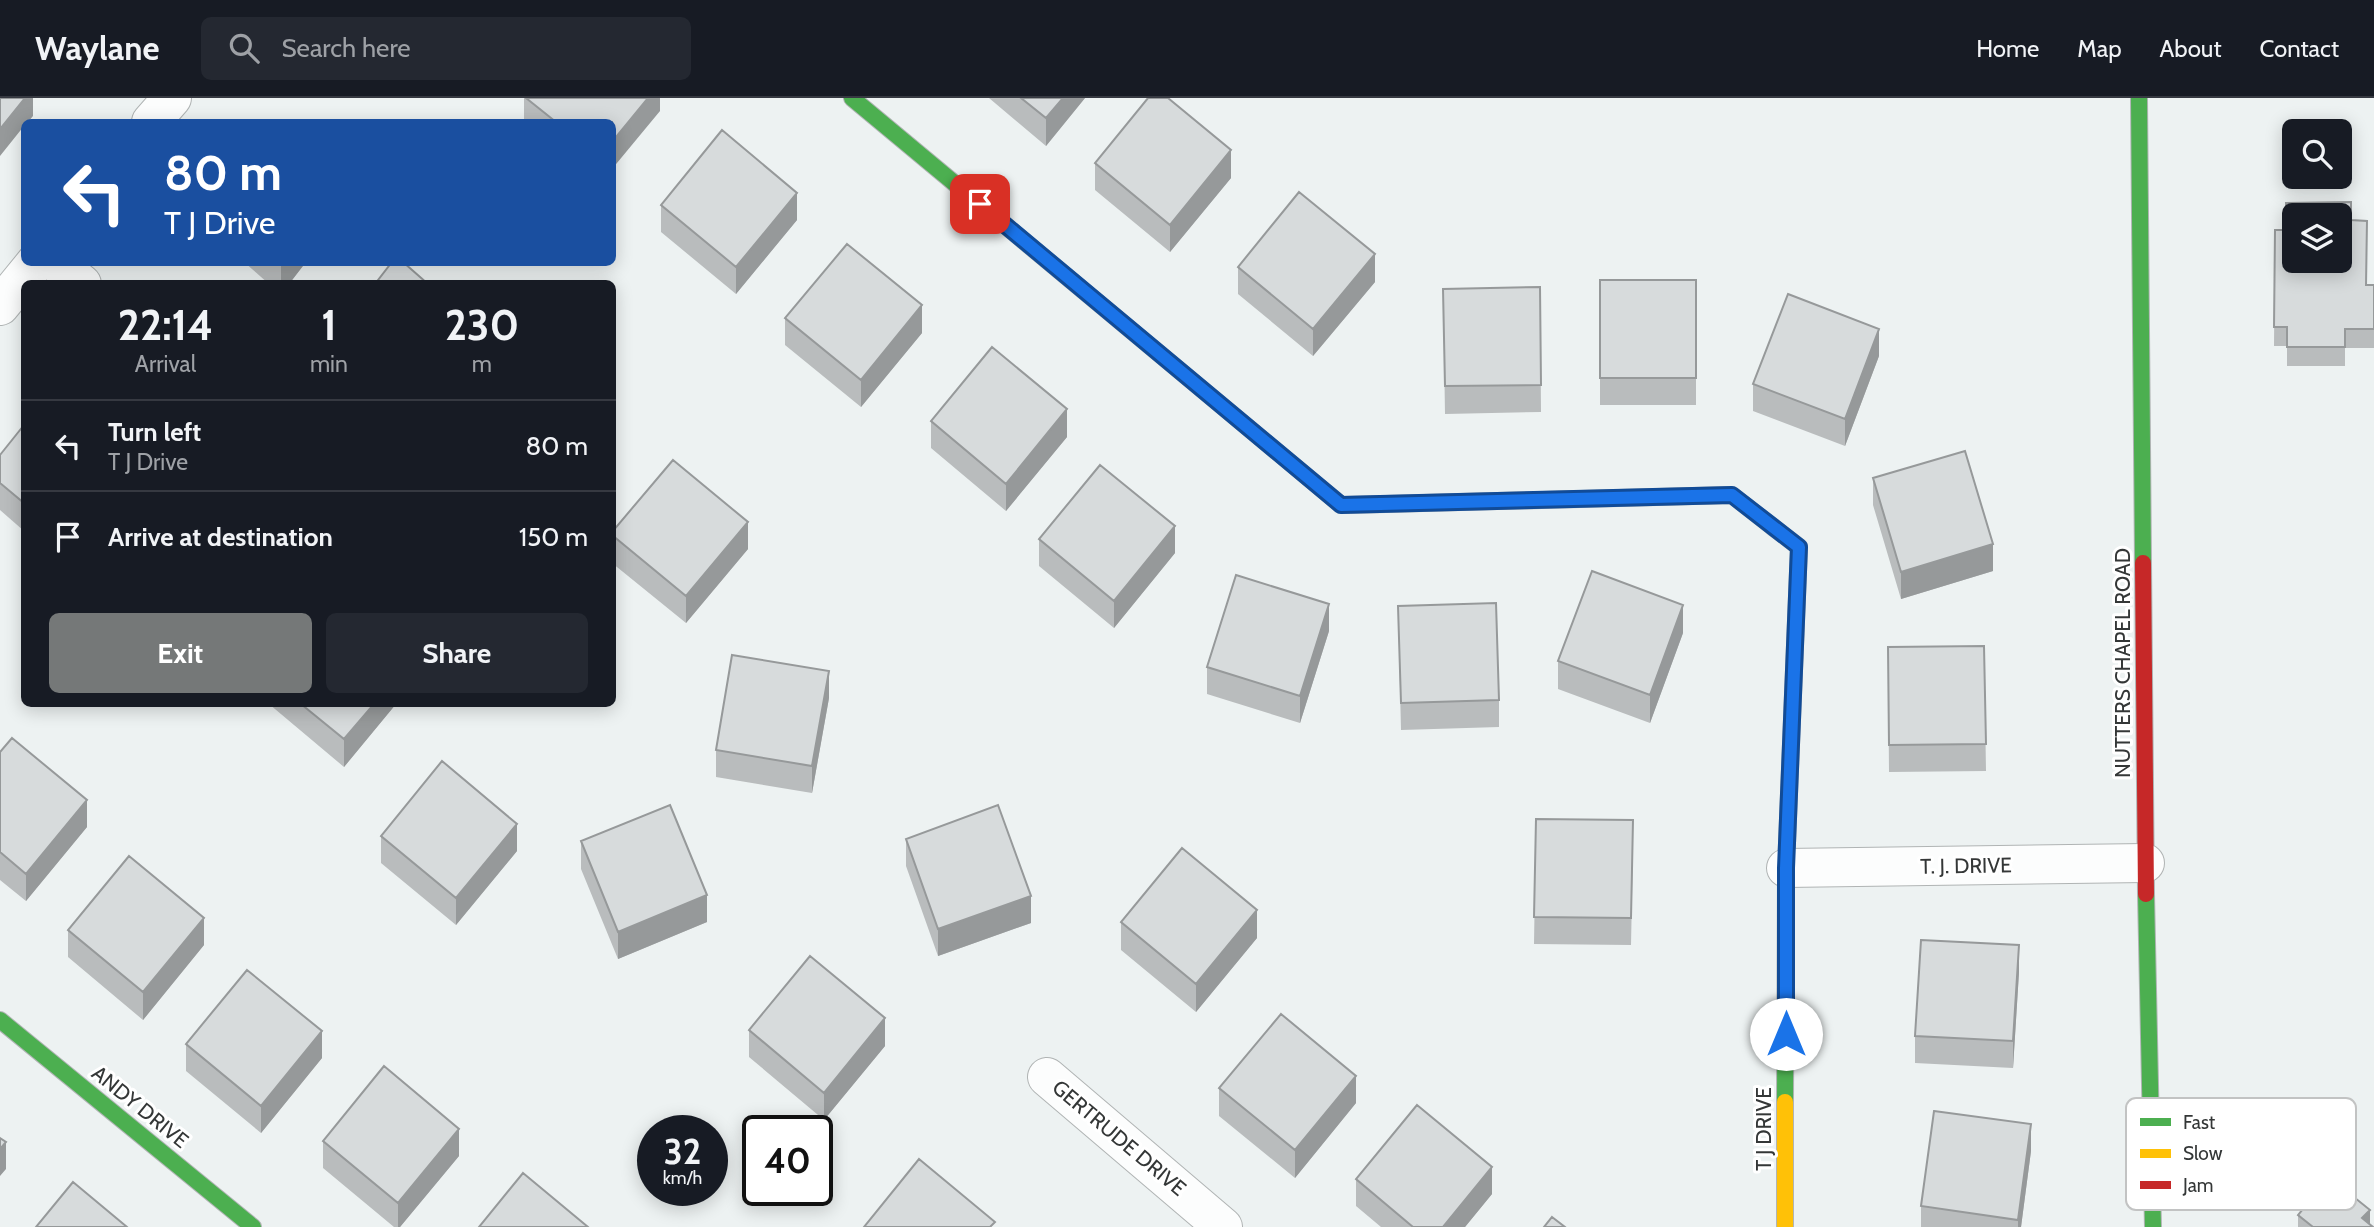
<!DOCTYPE html>
<html lang="en">
<head>
<meta charset="utf-8">
<style>
  body { margin:0; font-family:Cabin,sans-serif; background:#242831; color:#f1f3f6; height:100vh; display:flex; flex-direction:column; font-size:26px; white-space:nowrap }
  * { box-sizing:border-box; margin:0 }
  p { font-size:23px; color:#9ea1a6 }
  .icon { flex:none; width:38px; height:38px; fill:none; stroke:currentColor; stroke-width:2; stroke-linecap:round; stroke-linejoin:round }
  .map { position:relative; flex:1; overflow:hidden }
  .side { position:absolute; left:21px; top:182px; width:595px; height:427px; display:flex; flex-direction:column; background:#171b24; border-radius:10px; box-shadow:0 4px 18px #0003 }
  .side>* { flex:none }
  .banner { position:absolute; left:21px; top:21px; width:595px; height:147px; border-radius:10px; box-shadow:0 4px 18px #0003; background:#1a4fa0; color:#fff; overflow:hidden }
  .buttons { position:absolute; left:2282px; top:21px; display:grid; gap:14px }
  .buttons a { display:grid; place-items:center; width:70px; height:70px; border-radius:10px; background:#171b24; box-shadow:0 4px 18px #0003; font-size:35px }
  .speed { position:absolute; left:637px; top:1017px; display:flex; gap:14px; font-size:35px; font-weight:700; text-align:center }
  .speed>* { display:grid; place-content:center; width:91px; height:91px; border-radius:50%; background:#171b24; box-shadow:0 4px 18px #0003; line-height:1 }
  .speed small { font-size:18px; font-weight:400 }
  .speed .limit { border:4px solid #111; border-radius:10px; background:#fff; color:#111 }
  .pin { position:absolute; display:grid; place-items:center; width:60px; height:60px; color:#fff; margin:-30px; border-radius:14px; box-shadow:0 4px 10px #0006 }
  .me { position:absolute; width:77px; margin:-38px; rotate:0deg; stroke-linejoin:round; filter:drop-shadow(0 0 5px #0008) }
  .turn { display:flex; align-items:center; gap:24px; height:147px; padding:0 28px; font-size:32px }
  .turn .icon { width:91px; height:91px; stroke-width:2.5 }
  .turn b { display:block; font-size:49px; line-height:60px }
  .eta { display:flex; justify-content:space-evenly; align-items:center; height:119px; text-align:center }
  .eta b { font-size:42px; font-weight:700; line-height:49px }
  .primary-button { display:flex; gap:14px; margin-top:auto; padding:14px 28px }
  .primary-button a { flex:1; height:80px; border-radius:10px; background:#757878; color:#fff; font-size:28px; font-weight:700; line-height:80px; text-align:center }
  .primary-button a+a { background:#242831; color:#f1f3f6 }
  ul { padding:0; list-style:none }
  li { display:flex; align-items:center; gap:21px; height:91px; padding:0 28px; border-top:2px solid #363941 }
  li div { flex:1 }
  li b { display:block; font-size:26px }
  li em { font-style:normal }
  header { display:flex; align-items:center; gap:42px; box-sizing:border-box; height:98px; padding:0 35px; background:#171b24; border-bottom:2px solid #363941 }
  header strong { font-size:33px }
  nav { display:flex; gap:38px; margin-inline-start:auto; font-size:24px }
  .search { width:490px; height:63px; background:#242831; display:flex; align-items:center; gap:18px; box-sizing:border-box; padding:0 24px; border-radius:10px; color:#9ea1a6; font-size:26px }
  .map>svg:first-child { display:block }
</style>
</head>
<body>
<header>
<strong>Waylane</strong>
<div class="search"><svg class="icon" aria-label="search" viewBox="0 0 24 24"><circle cx="10" cy="10" r="6"/><path d="M15 15l6 6"/></svg>Search here</div>
<nav><a>Home</a><a>Map</a><a>About</a><a>Contact</a></nav>
</header>
<div class="map">
<svg width="2374" height="1129" viewBox="0 0 2374 1129">
  <rect width="100%" height="100%" fill="#edf2f2"/>
  <g fill="none" stroke-linecap="round" stroke-linejoin="round">
    <g stroke="#b0b4b4" stroke-width="40">
      <path id="street" d="M151,24L172,0
        M55,164L82,186
        M0,208L36,164
        M1786,770L2145,765
        M1047,979L1223,1129"/>
    </g>
    <g stroke="#b0b4b4" stroke-width="18">
      <path id="fast" d="M852,0L1341,407L1386,406
        M2139,0L2143,465
        M1774,430L1799,449L1786,770L1785,1004
        M2146,796L2153,1129
        M0,922L253,1129"/>
    </g>
    <g stroke="#b0b4b4" stroke-width="18">
      <path id="slow" d="M1386,406L1732,397L1774,430
        M1785,1129V1004"/>
    </g>
    <g stroke="#b0b4b4" stroke-width="18">
      <path id="jam" d="M2143,465L2146,796"/>
    </g>
    <use href="#street" stroke="#fcfdfd" stroke-width="38"/>
    <use href="#fast" stroke="#4caf50" stroke-width="16"/>
    <use href="#slow" stroke="#ffc107" stroke-width="16"/>
    <use href="#jam" stroke="#c62828" stroke-width="16"/>
  </g>
  <path fill="#b9bcbd" d="M524,0H660V13L612,24H524Z
    M989,0H1085L1046,48Z
    M1095,65L1231,80L1170,154L1095,92Z
    M661,107L797,122L736,196L661,134Z
    M2351,122L2366,187H2374V250H2345V268H2287V248H2274L2275,132H2287Z
    M244,164H306L289,186H269Z
    M1238,169L1375,184L1313,258L1238,196Z
    M1600,182H1696V307H1600Z
    M1540,189L1541,314L1445,316L1443,191Z
    M785,220L922,235L861,309L785,247Z
    M1879,258L1845,348L1753,313V286Z
    M931,323L1067,339L1006,413L931,350Z
    M24,327V433L0,412V357Z
    M1873,380L1993,473L1901,501L1873,407Z
    M612,434L748,451L686,525L612,465Z
    M1039,441L1175,455L1114,530L1039,468Z
    M1398,508L1499,602V629L1401,632Z
    M1329,533L1300,625L1207,596V569Z
    M1683,535L1650,625L1558,591V563Z
    M1984,548L1986,673L1889,674L1888,549Z
    M829,600L812,695L716,679V652Z
    M269,606H396L344,669Z
    M0,654L87,729L26,803L0,782Z
    M1536,721L1633,749L1631,847L1534,846Z
    M381,738L517,753L456,827L381,765Z
    M906,741L1031,825L938,858L906,768Z
    M581,743L707,824L618,861L581,771Z
    M1121,824L1257,840L1196,914L1121,852Z
    M68,832L204,847L143,922L68,859Z
    M2019,874L2013,970L1915,965V938Z
    M749,932L885,948L824,1022L749,959Z
    M186,946L322,960L261,1035L186,973Z
    M1219,990L1356,1005L1295,1080L1219,1018Z
    M323,1043L459,1058L400,1129H394L323,1070Z
    M2031,1053L2021,1129H1921V1108Z
    M1356,1081L1492,1096L1465,1129H1381L1356,1108Z
    M2298,1117L2370,1126L2373,1129H2298Z"/>
  <path fill="#96999a" d="M25,0H33V18L28,24H24V28L0,58V31Z
    M648,0H660V13L612,71V44Z
    M1063,0H1085L1046,48V20Z
    M1231,52V80L1170,154V127Z
    M797,95V122L736,196V169Z
    M1375,156V184L1313,258V231Z
    M283,164H306L289,186H281V168Z
    M922,207V235L861,309V282Z
    M1879,231V258L1845,348V321Z
    M1067,311V339L1006,413V386Z
    M748,424V451L686,525V498Z
    M1175,428V455L1114,530V503Z
    M1993,446V473L1901,501V474Z
    M1329,506V533L1300,625V598Z
    M1683,507V535L1650,625V597Z
    M829,573V600L812,695V668Z
    M374,606H396L344,669V641Z
    M87,702V729L26,803V776Z
    M517,726V753L456,827V800Z
    M707,797V824L618,861V834Z
    M1031,798V825L938,858V831Z
    M1257,812V840L1196,914V886Z
    M204,820V847L143,922V894Z
    M2019,847V874L2013,970V943Z
    M885,920V948L824,1022V995Z
    M322,933V960L261,1035V1008Z
    M1356,978V1005L1295,1080V1052Z
    M2031,1026V1053L2021,1129H2018V1122Z
    M459,1031V1058L400,1129H398V1105Z
    M6,1044V1071L0,1078V1051Z
    M1492,1069V1096L1465,1129H1443Z
    M2370,1112V1129L2362,1120Z"/>
  <path fill="#d7dbdc" stroke="#96999a" stroke-width="2" fill-rule="evenodd" d="M0,0H25L0,31Z
    M526,0H648L612,44V24H556Z
    M1021,0H1063L1046,20Z
    M1148,0H1168L1231,52L1170,127L1095,65Z
    M722,32L797,95L736,169L661,107Z
    M1299,94L1375,156L1313,231L1238,169Z
    M2351,104V122L2367,123L2366,187H2374V231H2345V249H2287V229H2274L2275,132H2287L2286,105ZM2294,117H2340V163H2294Z
    M847,146L922,207L861,282L785,220Z
    M392,164H403L428,186H375Z
    M1600,182H1696V280H1600Z
    M1540,189L1541,287L1445,288L1443,191Z
    M1788,196L1879,231L1845,321L1753,286Z
    M992,249L1067,311L1006,386L931,323Z
    M24,327V405L0,385V357Z
    M1965,353L1993,446L1901,474L1873,380Z
    M673,362L748,424L686,498L612,437V434Z
    M1100,367L1175,428L1114,503L1039,441Z
    M1592,473L1683,507L1650,597L1558,563Z
    M1236,477L1329,506L1300,598L1207,569Z
    M1496,505L1499,602L1401,605L1398,508Z
    M1984,548L1986,646L1889,647L1888,549Z
    M732,557L829,573L812,668L716,652Z
    M301,606H374L344,641Z
    M12,640L87,702L26,776L0,754V654Z
    M442,663L517,726L456,800L381,738Z
    M670,707L707,797L618,834L581,743Z
    M998,707L1031,798L938,831L906,741Z
    M1536,721L1633,722L1631,820L1534,819Z
    M1182,750L1257,812L1196,886L1121,824Z
    M129,758L204,820L143,894L68,832Z
    M1921,842L2019,847L2013,943L1915,938Z
    M810,858L885,920L824,995L749,932Z
    M247,872L322,933L261,1008L186,946Z
    M1281,916L1356,978L1295,1052L1219,990Z
    M384,968L459,1031L398,1105L323,1043Z
    M1417,1007L1492,1069L1443,1129H1413L1356,1081Z
    M1934,1013L2031,1026L2018,1122L1921,1108Z
    M0,1040L6,1044L0,1051Z
    M919,1061L995,1124L990,1129H864Z
    M523,1075L588,1129H479Z
    M2329,1079L2370,1112L2362,1120L2373,1129H2313L2298,1117Z
    M73,1084L127,1129H36Z
    M1552,1119L1565,1129H1544Z"/>
  <g fill="none" stroke-linecap="round" stroke-linejoin="round">
    <g stroke="#114b97" stroke-width="18">
      <path id="route" d="M980,106L1341,407L1732,397L1799,449L1786,770V936"/>
    </g>
    <use href="#route" stroke="#1a73e8" stroke-width="12"/>
  </g>
  <g text-anchor="middle" stroke-width="6" stroke-linejoin="round" paint-order="stroke">
    <g font-size="21" fill="#343737" stroke="#fff">
      <text transform="translate(2123 565) rotate(-90)" y="7">NUTTERS CHAPEL ROAD</text>
      <text transform="translate(1966 768) rotate(-1)" y="7">T. J. DRIVE</text>
      <text transform="translate(140 1009) rotate(39)" y="7">ANDY DRIVE</text>
      <text transform="translate(1764 1031) rotate(-90)" y="7">T J DRIVE</text>
      <text transform="translate(1119 1040) rotate(40)" y="7">GERTRUDE DRIVE</text>
    </g>
  </g>
  <rect x="2126" y="1000" width="230" height="112" rx="10" fill="#fff" stroke="#c2c3c3" stroke-width="2"/>
  <rect x="2140" y="1020" width="31" height="8" fill="#4caf50"/>
  <rect x="2140" y="1051" width="31" height="9" fill="#ffc107"/>
  <rect x="2140" y="1083" width="31" height="8" fill="#c62828"/>
  <g font-size="19" fill="#343737">
    <text x="2183" y="1031">Fast</text>
    <text x="2183" y="1062">Slow</text>
    <text x="2183" y="1094">Jam</text>
  </g>
</svg>
<div class="buttons">
<a><svg class="icon" aria-label="search" viewBox="0 0 24 24"><circle cx="10" cy="10" r="6"/><path d="M15 15l6 6"/></svg></a>
<a><svg class="icon" aria-label="layers" viewBox="0 0 24 24"><path d="M12 4l9 5-9 5-9-5zM3 14l9 5 9-5"/></svg></a>
</div>
<div class="speed"><div>32<small>km/h</small></div><div class="limit">40</div></div>
<div class="pin" style="left:980px;top:106px;background:#d93025"><svg class="icon" aria-label="arrive" viewBox="0 0 24 24"><path d="M6 21V4h12l-3 4 3 4H6"/></svg></div>
<svg class="me" style="left:1786px;top:936px" viewBox="-20 -20 40 40"><circle r="19" fill="#fff"/><path d="M0-13L10 11 0 6-10 11z" fill="#1a73e8"/></svg>
<div class="banner">
<div class="turn"><svg class="icon" aria-label="left" viewBox="0 0 24 24"><path d="M17 20v-9H6M10 6l-5 5 5 5"/></svg><div><b>80 m</b>T J Drive</div></div>
</div>
<section class="side">
<div class="eta">
<div><b>22:14</b><p>Arrival</p></div>
<div><b>1</b><p>min</p></div>
<div><b>230</b><p>m</p></div>
</div>
<ul>
<li><svg class="icon" aria-label="left" viewBox="0 0 24 24"><path d="M17 20v-9H6M10 6l-5 5 5 5"/></svg><div><b>Turn left</b><p>T J Drive</p></div><em>80 m</em></li>
<li><svg class="icon" aria-label="arrive" viewBox="0 0 24 24"><path d="M6 21V4h12l-3 4 3 4H6"/></svg><div><b>Arrive at destination</b></div><em>150 m</em></li>
</ul>
<div class="primary-button"><a>Exit</a><a>Share</a></div>
</section>
</div>
</body>
</html>
